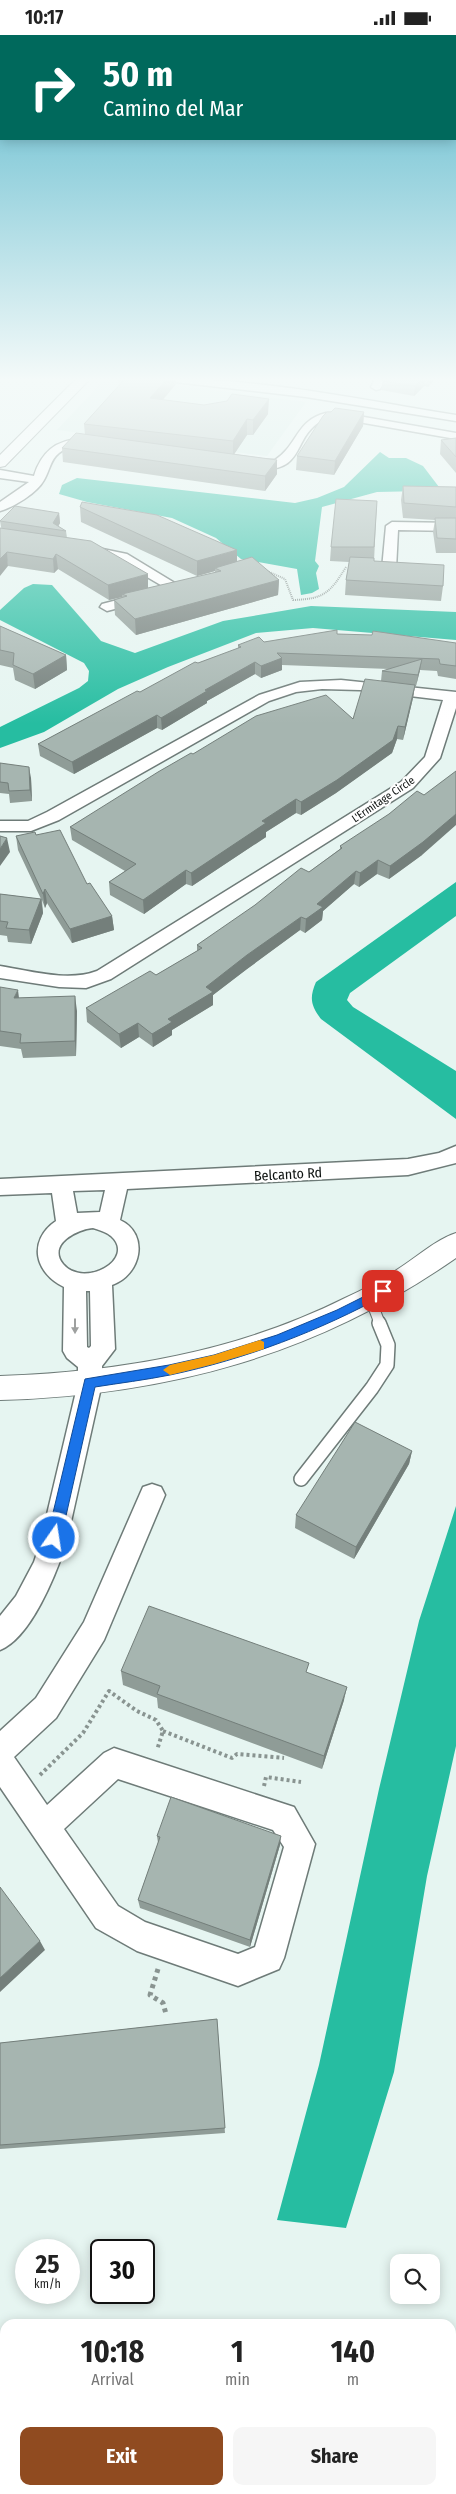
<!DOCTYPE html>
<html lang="en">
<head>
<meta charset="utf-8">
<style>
  body { margin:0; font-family:"Fira Sans Condensed",sans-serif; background:#f6f6f6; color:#222; height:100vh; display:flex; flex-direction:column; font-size:19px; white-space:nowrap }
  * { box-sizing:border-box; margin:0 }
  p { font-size:16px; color:#767676 }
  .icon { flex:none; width:28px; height:28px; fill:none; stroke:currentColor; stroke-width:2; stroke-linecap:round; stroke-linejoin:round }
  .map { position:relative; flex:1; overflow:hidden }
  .panel { position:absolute; left:0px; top:2284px; width:456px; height:176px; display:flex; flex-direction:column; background:#fff; border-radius:15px 15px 0 0; box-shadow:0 2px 12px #0003 }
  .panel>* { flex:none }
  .guide { position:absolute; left:0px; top:0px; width:456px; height:105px; box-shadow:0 2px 12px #0003; background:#00695c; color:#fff; overflow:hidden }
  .controls { position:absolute; left:390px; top:2219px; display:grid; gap:10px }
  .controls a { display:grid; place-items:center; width:50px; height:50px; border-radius:10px; background:#fff; box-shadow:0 2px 12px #0003; font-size:25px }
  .speed { position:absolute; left:15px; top:2204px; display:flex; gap:10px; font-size:25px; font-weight:700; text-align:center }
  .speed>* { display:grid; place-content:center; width:65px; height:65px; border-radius:50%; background:#fff; box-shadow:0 2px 12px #0003; line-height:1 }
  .speed small { font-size:12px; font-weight:400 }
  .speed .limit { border:2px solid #111; border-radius:8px; background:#fff; color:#111 }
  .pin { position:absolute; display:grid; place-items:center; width:42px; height:42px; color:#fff; margin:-21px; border-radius:10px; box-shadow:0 2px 8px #0006 }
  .me { position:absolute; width:55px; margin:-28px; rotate:13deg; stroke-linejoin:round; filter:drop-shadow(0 0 4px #0008) }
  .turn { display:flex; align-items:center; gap:18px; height:105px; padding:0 20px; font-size:22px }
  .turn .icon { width:65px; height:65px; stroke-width:2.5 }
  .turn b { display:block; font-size:35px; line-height:42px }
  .eta { display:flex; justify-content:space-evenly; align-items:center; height:85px; text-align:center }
  .eta b { font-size:30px; font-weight:700; line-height:35px }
  .cta { display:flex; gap:10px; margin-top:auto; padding:10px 20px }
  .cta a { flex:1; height:58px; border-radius:10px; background:#904b20; color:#fff; font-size:20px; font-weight:700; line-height:58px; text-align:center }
  .cta a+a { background:#f6f6f6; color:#222 }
  .status { display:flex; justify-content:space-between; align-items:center; height:35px; padding:0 25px; background:#fff; direction:ltr }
  .status svg { height:14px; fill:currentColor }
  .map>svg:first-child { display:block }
</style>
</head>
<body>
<div class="status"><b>10:17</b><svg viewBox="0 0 49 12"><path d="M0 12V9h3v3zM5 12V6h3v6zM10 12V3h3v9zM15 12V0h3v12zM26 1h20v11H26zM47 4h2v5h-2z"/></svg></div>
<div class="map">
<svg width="456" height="2459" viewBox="0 0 456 2459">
  <rect width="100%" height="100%" fill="#e6f5f1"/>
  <path fill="#d4ece5" d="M105,344H126L306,367L267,421L57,395Z"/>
  <path fill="#26bda1" d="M380,417L389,423H406L423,431L439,452L423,456L377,457L322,472L315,526L319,531L316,538L319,554L312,558L301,560L297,534L241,524L216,503L172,483L87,467L59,459L62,450L77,443L295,468L317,463L344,452Z
    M33,549L52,550L101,606L135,618L223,586L311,571L456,577V605L313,593L256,598L168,632L118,654L44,697L0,713V692L79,653L88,646L89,636L84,628L0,585V575L24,553Z
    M456,847V881L350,958L347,965L353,972L456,1036V1084L321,984C311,971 309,963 316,947Z
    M456,1471V1711L427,1841L394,2037L346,2193L277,2185L319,2030L379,1754L419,1586Z"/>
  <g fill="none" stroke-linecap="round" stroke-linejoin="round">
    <g stroke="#6e7b78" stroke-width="12">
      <path id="lane-far1" d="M370,1263L380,1289"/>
    </g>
    <g stroke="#6e7b78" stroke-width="16">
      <path id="lane" d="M301,1444L372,1353L387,1330L388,1310L379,1288"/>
    </g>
    <g stroke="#6e7b78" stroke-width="3">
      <path id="street" d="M170,344C266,344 362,365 456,380V386L306,362L175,347Z
        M375,344H386L380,354L376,355L371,352Z
        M326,378H341L456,398V404L341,384C333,385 325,384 318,388C293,405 304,437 259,434C253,433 246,434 241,429L247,425H275C298,410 296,385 326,378Z
        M80,404L97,405L103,409C94,418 73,406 59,418C50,425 50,435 44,445C37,458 14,472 0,476V467L29,447L0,443V435L34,441C41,418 55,405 80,404Z
        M392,487L456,488V496L398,495L396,534L389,538L382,534L386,491Z
        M83,510L127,519L183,553L176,557L171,556L118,525L78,517L76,514L78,511Z
        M144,558L151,562L149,565L107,576L100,572L102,569Z
        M341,645L456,657V673L440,723L413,753L111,944L86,953L59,952L0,943V931C31,936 68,947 97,936L401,747L425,722L443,665L360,655L322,654L296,657L269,666L59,785L31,796H0V786H28L47,777L259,660L300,647Z
        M456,1111V1128L408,1140L127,1154L120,1185C150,1199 141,1240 112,1250L115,1314L102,1331V1348L66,1509C56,1539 31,1603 0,1615V1581L16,1561L34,1527L40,1509L78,1348V1332L67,1323L63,1316L64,1252C35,1238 27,1206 56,1186L52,1158L0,1160V1144L408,1124L439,1118ZM105,1155L100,1177L77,1178L73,1156ZM93,1193C99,1195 106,1197 111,1201C137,1224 84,1254 63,1229C47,1209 78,1194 93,1193ZM86,1256H90L91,1311L89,1313L87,1312Z
        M152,1449L161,1452L165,1460L104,1605L56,1683L14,1722L47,1770L104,1718L114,1713L294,1772L315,1809L284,1923L279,1934L238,1951L137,1916L96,1893L0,1752V1696L36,1663L84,1587L143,1452ZM118,1744L273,1795L284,1812L255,1912L238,1919L145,1887L118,1871L64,1794Z
        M0,2313H5V2349H0Z
        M451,2447L456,2459H414L413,2455H451Z"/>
    </g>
    <g stroke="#6e7b78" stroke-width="2">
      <path id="secondary" d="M76,344H90L5,431L0,432V420Z
        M456,1198V1223C317,1320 168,1360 0,1365V1341C119,1337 237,1317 345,1263C363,1255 381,1245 398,1234C417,1222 435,1205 456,1198Z"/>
    </g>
    <path stroke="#899491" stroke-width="2" stroke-dasharray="1 1" stroke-linecap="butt" d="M267,536L285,544L293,565C324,564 330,558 346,532"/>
    <path stroke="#899491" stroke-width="4" stroke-dasharray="3 3" stroke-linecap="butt" d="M163,1696L232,1723L237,1719L284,1723
      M40,1740L83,1698L109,1656L137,1676L156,1685L163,1696L157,1715
      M264,1751L266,1742L301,1747"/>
    <path stroke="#899491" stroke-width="5" stroke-dasharray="4 4" stroke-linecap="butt" d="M158,1934L150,1960L163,1968L166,1979"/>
    <use href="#lane-far1" stroke="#fff" stroke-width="10"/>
    <use href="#lane" stroke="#fff" stroke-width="13"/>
    <use href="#street" fill="#fff" fill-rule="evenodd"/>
    <use href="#secondary" fill="#fff" fill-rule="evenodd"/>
  </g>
  <path fill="#8f9c97" d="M119,344H176V349L163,365L268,379L253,400H247L234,419L277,425V439L265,456L63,427L62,413L85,400L84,389L119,351L118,345Z
    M383,344H435L428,352L424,351L414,361L381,355Z
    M331,377H364L363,391L334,440L296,435L297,421Z
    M456,403V438L440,419L441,405Z
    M403,451L456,452V518H436L433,497L435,485L403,483L401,465Z
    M377,466L374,526L443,551L441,566L345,560L346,545L349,527L330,526L331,512Z
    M80,472L237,527L279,545L278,560L136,600L115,580L114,565L122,563V562L109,565L58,534L54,538L8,531L0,486L59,478L60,488L58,491L66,496L67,503L148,553L215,538V536L197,541L81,487Z
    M0,591L66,620L67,635L35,654L15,645L13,633L0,630Z
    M337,599L456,608V644L438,641L437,636L420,635L416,651H415L413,663L403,705L397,704L392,718L336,758L301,780L296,778L266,797V802L192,851L186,849L144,879L110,860L109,847L125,836L72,805L70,792L193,719L353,684L381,646L382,636L389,634L282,630V635L261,643L255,639L207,666V668L162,695L157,693L74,739L40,721L38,709L198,628L238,614V610Z
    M0,728L31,743L32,766L10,768L9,759L0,758Z
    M36,800L87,849L112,881L114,895L72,908L47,868L45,873L42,865L43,878L31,909L8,907L7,901L0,900V859L41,864L18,815L16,801Z
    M340,811L422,820L389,844L377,839L359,852L354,849L323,876L322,885L305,898L300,895L247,934L213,960V970L172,995V1000L153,1012L139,1002L121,1013L87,987L86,973L156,940L197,916V910L309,837L340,814Z
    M0,952L19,963L77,976L76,1021L23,1023L21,1014L0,1011Z
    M412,1416L409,1429L354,1524L295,1493L296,1480Z
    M121,1636L308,1638L344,1665L322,1734L158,1673L157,1663L123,1650Z
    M157,1801L280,1810L250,1912L140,1873L138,1865L158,1808Z
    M217,1984L225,2098L0,2114V2008Z"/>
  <path fill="#747f7b" d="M167,344H176V349L151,378L150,363Z
    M422,344H425L424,351L414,361L415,351Z
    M429,344H435L428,352Z
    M269,364L268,379L253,400V385Z
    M364,377L363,391L334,440L335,426Z
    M247,384V400L233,421V406Z
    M277,425V439L265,456V441Z
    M59,478L60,488L57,494L53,488Z
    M237,515V530L215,533V536L197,541V526Z
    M7,517L8,531L0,541V524Z
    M56,519L58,534L54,538L53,524Z
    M148,539V554L122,559V562L109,565L108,550Z
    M279,545L278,560L136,600L135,584Z
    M66,620L67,635L35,654L33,639Z
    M282,623V635L261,643V631Z
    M422,624L420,635L416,651L418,640Z
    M255,627V639L207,666V668L162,695L161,683L205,655Z
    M415,650L413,663L403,705L405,692Z
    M157,680V693L74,739L72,727Z
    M398,691L397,704L392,718L336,758L301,780V767Z
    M29,732L31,743L32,766L30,755Z
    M296,764V778L266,797V802L192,851L191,838L262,786Z
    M456,779V790L422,820L389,844L390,831Z
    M7,803L10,817L0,831V814Z
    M378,825L377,839L359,852L360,838Z
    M186,835V849L144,879L143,865Z
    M356,836L354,849L323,876L322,885L305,898L306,884L317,869Z
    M45,854L47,868L45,873L43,859Z
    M41,864L43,878L31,909L29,895Z
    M112,881L114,895L72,908L70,894Z
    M301,882L300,895L247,934L213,960V970L172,995V1000L153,1012L152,999L168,984L206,952L247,920Z
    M18,955L20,971L14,963Z
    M75,961L77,976L76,1021L75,1006Z
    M138,988L139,1002L121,1013L119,999Z
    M412,1416L409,1429L354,1524L356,1512Z
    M347,1652L344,1665L322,1734L324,1721Z
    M281,1801L280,1810L250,1912V1905Z
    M40,1906L45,1915L0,1957V1943Z"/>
  <path fill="#a6b5b0" stroke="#747f7b" d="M119,344H167L150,363L204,370L227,366L232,359L269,364L253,385L247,384L233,406L84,389L123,346L118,345Z
    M383,344H422L415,351L382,346Z
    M335,373L364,377L335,426L297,421L323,381L327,377H331Z
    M76,398L277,425L265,441L62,413Z
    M456,403V422L441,405Z
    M403,451L456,452V472L404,468Z
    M336,464L377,466L374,512H331Z
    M82,467L157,480L237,515L197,526L80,472Z
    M15,471L59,478L53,488L66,496L0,486Z
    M435,483H456V504L437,503Z
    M0,493L91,506L148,539L108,550L56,519L53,524L7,517L0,524Z
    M252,522L279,545L135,584L114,565L127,561L122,559L221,536L215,533Z
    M350,522L374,523V526L444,530L443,551L346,545Z
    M0,591L66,620L33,639L13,630L14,618L0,615Z
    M337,595V599L372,600L373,596L456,608V631L440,629L439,624L277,618L282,623L261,631L255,627L205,655L207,656L161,683L157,680L72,727L38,709L137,656L140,657L195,627L198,628L241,612L238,610L259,602L264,607Z
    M422,624L418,640L382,636Z
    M365,644L415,650L405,692L398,691L393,705L337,745L301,767L296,764L262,786L266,788L191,838L186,835L143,865L109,847L136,829L70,792L158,737L191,718L193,719L256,681L326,660L353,684Z
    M0,728L29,732L30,755L9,756L8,748L0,747Z
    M456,736V779L423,807L390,831L378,825L360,838L356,836L317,869L323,872L306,884L301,882L247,920L206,952L213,957L168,984L172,987L152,999L138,988L119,999L86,973L150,936L156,940L202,913L197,910L255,870L301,833L309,837L342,813L340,811L389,779L417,756L424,760Z
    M60,795L87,849L90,848L112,881L70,894L45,854L43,859L16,801L35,797L36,800Z
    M0,801L7,803L0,814Z
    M0,859L41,864L29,895L6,893L8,887L0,886Z
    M0,952L18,955L14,963L75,961V1006L20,1008L21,999L0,996Z
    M355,1387L412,1416L356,1512L296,1480Z
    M149,1571L309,1628L306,1637L347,1652L324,1721L157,1659L160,1651L121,1636Z
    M171,1762L281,1801L250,1905L138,1865L160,1802L157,1801Z
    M0,1852L40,1906L0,1943Z
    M217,1984L225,2093L0,2110V2008Z"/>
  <defs><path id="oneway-solid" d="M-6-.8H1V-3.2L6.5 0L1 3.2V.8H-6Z" transform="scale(1.25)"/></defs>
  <use fill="#9ea09f" href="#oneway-solid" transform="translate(75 1291) rotate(90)"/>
  <linearGradient id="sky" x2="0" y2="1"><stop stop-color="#5ab8cc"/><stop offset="0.5" stop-color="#f4faf9"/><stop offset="1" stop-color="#f4faf9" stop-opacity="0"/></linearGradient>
  <rect width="456" height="689" fill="url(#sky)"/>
  <path fill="#1a73e8" stroke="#114b97" d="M383,1252L387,1253V1259C319,1296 246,1324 170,1340C145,1345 120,1348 95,1352L61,1503L59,1507L54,1509L49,1507L47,1503L85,1344L169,1330L214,1320L277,1300L337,1275Z"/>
  <path fill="#f59e0b" d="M260,1305L264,1307V1314L214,1329L170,1340L163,1335L170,1330L214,1320Z"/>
  <g text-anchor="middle" stroke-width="4.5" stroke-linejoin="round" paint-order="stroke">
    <g font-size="11" fill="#0d1210" stroke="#fff">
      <text transform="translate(383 764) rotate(-34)" y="4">L'Ermitage Circle</text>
    </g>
    <g font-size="14" fill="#0d1210" stroke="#fff">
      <text transform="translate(288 1139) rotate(-3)" y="5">Belcanto Rd</text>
    </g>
  </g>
</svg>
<div class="controls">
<a><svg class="icon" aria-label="search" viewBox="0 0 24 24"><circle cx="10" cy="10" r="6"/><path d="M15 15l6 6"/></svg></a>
</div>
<div class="speed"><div>25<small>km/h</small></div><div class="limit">30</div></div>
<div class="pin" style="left:383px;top:1256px;background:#d93025"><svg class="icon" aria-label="arrive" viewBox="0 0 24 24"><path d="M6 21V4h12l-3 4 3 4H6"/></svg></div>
<svg class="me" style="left:54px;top:1503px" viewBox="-20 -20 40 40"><circle r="17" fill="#1a73e8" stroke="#fff" stroke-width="3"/><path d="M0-11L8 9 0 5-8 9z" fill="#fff"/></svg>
<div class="guide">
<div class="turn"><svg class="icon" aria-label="right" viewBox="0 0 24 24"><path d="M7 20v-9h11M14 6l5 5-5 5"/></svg><div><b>50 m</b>Camino del Mar</div></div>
</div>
<section class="panel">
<div class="eta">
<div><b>10:18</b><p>Arrival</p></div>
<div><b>1</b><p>min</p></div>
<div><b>140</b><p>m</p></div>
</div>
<div class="cta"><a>Exit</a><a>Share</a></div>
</section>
</div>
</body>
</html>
